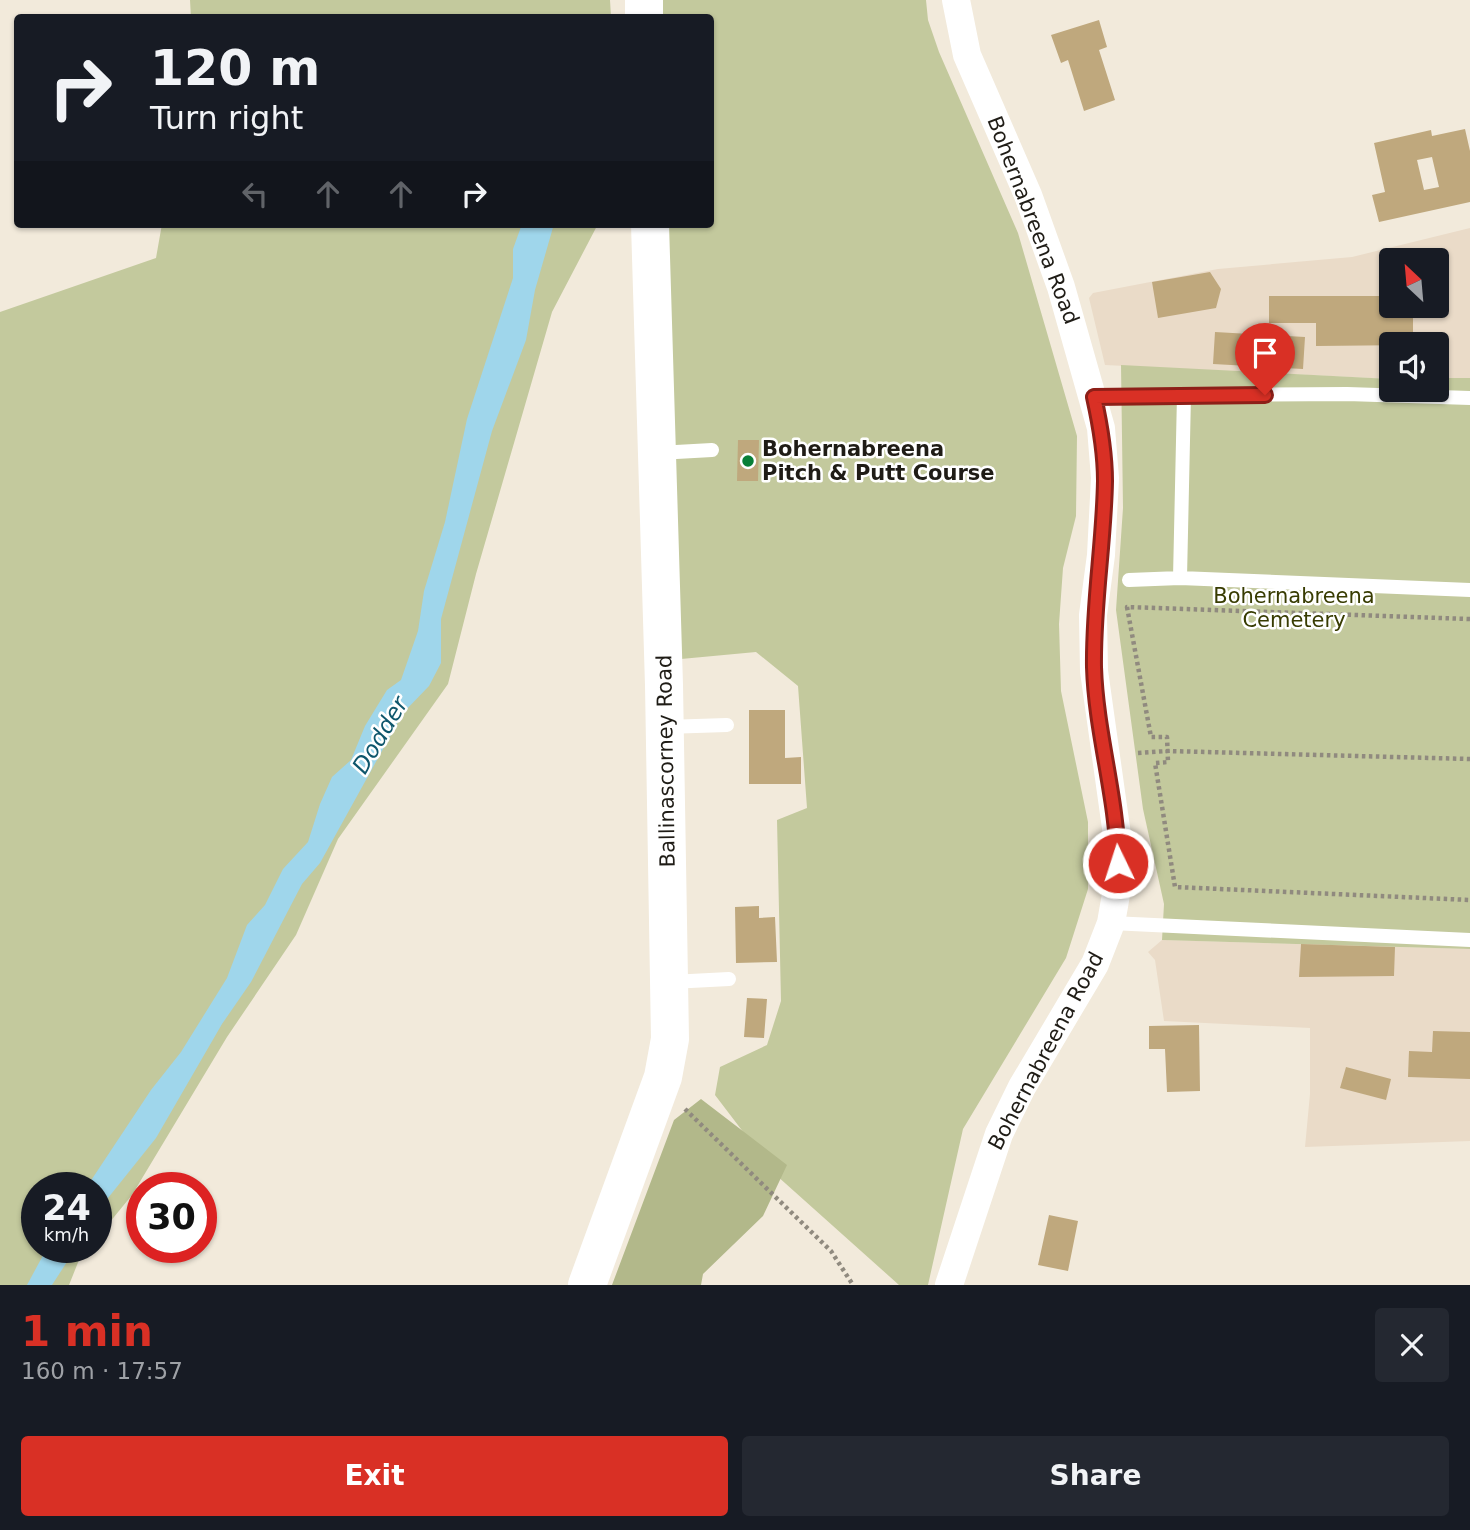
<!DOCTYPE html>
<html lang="en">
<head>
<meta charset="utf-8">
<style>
  body { margin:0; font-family:"DejaVu Sans",sans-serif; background:#242831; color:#f1f3f6; height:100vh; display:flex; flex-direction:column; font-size:26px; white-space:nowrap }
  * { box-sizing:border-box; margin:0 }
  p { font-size:23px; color:#9ea1a6 }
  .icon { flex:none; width:38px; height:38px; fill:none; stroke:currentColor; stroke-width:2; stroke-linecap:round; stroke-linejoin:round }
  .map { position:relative; height:1285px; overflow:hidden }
  .drawer { display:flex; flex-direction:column; background:#171b24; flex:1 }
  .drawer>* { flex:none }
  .banner { position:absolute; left:14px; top:14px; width:700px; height:214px; border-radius:7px; box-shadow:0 2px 5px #0004; background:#171b24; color:#f1f3f6; overflow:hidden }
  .needle { width:46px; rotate:334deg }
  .fabs { position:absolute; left:1379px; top:248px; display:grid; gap:14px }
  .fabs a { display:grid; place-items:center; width:70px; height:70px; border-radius:7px; background:#171b24; box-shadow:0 2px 5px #0004; font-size:35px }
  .speed { position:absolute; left:21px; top:1172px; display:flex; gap:14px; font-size:35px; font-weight:700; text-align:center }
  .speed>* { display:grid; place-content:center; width:91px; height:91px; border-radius:50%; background:#171b24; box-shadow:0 2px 5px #0004; line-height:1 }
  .speed small { font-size:18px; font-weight:400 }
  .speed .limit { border:10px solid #d22; background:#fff; color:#111 }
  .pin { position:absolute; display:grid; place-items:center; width:60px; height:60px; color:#fff; margin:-72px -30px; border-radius:50% 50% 50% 0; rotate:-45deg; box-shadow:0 0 7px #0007 }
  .pin .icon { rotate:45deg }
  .me { position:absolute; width:77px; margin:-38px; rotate:356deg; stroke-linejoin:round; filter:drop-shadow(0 0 5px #0008) }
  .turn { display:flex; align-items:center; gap:24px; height:147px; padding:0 21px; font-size:32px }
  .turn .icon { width:91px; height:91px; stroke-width:2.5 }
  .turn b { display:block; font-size:49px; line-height:60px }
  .lanes { display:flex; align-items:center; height:66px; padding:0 21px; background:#0003; justify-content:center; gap:35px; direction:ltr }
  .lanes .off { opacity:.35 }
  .round { display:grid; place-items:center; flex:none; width:74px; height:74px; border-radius:7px; background:#242831 }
  .overview { display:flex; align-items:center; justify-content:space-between; height:119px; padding:0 21px }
  h1 { font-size:42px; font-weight:700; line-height:52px; color:#d93025 }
  .action { display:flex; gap:14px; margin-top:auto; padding:14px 21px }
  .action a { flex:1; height:80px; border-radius:7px; background:#d93025; color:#fff; font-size:28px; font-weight:700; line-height:80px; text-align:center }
  .action a+a { background:#242831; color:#f1f3f6 }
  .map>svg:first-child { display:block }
</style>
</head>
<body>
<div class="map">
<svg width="1470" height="1285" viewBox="0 0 1470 1285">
  <rect width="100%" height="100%" fill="#f2eadb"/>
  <path fill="#eadbc8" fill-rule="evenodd" d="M1470,228V378H1437V345H1391V379L1105,365L1089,298L1093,293L1218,269L1352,257ZM1391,261H1437V306H1391Z
    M1162,940L1470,949V1141L1305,1147L1310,1094V1028L1164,1021L1155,960L1148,952Z"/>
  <path fill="#c3c99d" d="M190,0H610L611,17L191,18Z
    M660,0H926L928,20L939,52L1018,233L1077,436L1076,516L1063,568L1059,624L1061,691L1088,822V889L1066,958L963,1129L928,1285H899L776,1175L715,1095L720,1067L767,1045L781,1001L777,820L807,808L798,686L756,652L681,659L668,224H710V18L661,17Z
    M162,224H598L552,312L476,574L448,684L338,839L296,935L227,1037L132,1195L96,1239V1188H37V1248H89L79,1260L69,1285H0V312L156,258Z
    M1121,365L1391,379V390H1437V378H1470V949L1162,940L1164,904L1143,809L1116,610L1123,508Z"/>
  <path fill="#b2b88a" d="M701,1099L787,1165L763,1216L703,1274L701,1285H612L674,1120Z"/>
  <path fill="#9fd6eb" d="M522,224H554L535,290L526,340L492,431L441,619V663L429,686L403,713L320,863L302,884L251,982L222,1024L156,1138L96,1213V1188H86L151,1090L181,1052L227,978L247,925L265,905L283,869L308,842L320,804L332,777L351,760L365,726L387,690L401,680L418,631L424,591L445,522L467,419L513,278V249Z
    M47,1248H76L52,1285H27Z"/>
  <path fill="#bfa87d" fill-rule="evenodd" d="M1099,20L1107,47L1099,50L1115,100L1084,111L1068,60L1061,63L1051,35Z
    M1465,129L1470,151V202L1379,222L1372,195L1385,192L1374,143L1431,130L1432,136ZM1432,157L1439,187L1424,190L1417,160Z
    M1210,272L1221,289L1216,308L1158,318L1152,282Z
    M1269,296H1391V306H1413V345L1316,346V323H1269Z
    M1215,332L1305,337L1303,369L1213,364Z
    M738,440H759L758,481H737Z
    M749,710H785V758L801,757V784H749Z
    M759,906V918L775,917L777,962L736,963L735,907Z
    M1301,944L1395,947L1394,976L1299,977Z
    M747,998L767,999L764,1038L744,1037Z
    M1199,1025L1200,1091L1167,1092L1165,1049H1149V1026Z
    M1433,1031L1470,1032V1079L1408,1077L1409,1051L1432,1052Z
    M1346,1067L1391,1079L1386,1100L1340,1088Z
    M1049,1215L1078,1221L1068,1271L1038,1265Z"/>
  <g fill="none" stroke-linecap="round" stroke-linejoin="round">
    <path stroke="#908a7f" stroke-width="4.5" stroke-dasharray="3.5 3.5" stroke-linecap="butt" d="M1470,619L1127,607L1151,737H1167L1168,762L1155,763L1175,887L1470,900
      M1138,753L1168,751L1470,759
      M685,1109L831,1251L853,1285"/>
    <path stroke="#fff" stroke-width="14" d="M1094,396L1347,394L1470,398
      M658,453L712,450
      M1180,578L1184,395
      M1129,580L1180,578L1470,590
      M665,727L727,725
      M1111,923L1470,940
      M671,982L729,979"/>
    <path stroke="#fff" stroke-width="28" d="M949,1285L999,1134L1022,1087L1095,964L1111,923L1118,883V842L1094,671L1093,615L1101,555L1105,478L1101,428L1061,287L1028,195L967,55L956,0"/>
    <path stroke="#fff" stroke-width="38" d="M644,0V18
      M587,1285L663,1077L670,1039L664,685L650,224"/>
  </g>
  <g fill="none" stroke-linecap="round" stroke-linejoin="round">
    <g stroke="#8d1f18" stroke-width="18">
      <path id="route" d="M1118,863C1117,797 1096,733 1094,667C1093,604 1104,543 1105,481C1105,453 1100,424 1094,397L1265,395"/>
    </g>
    <use href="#route" stroke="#d93025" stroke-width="12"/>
  </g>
  <circle fill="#087f37" stroke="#fff" stroke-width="2.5" cx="748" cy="461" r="7"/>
  <g text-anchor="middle" stroke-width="5" stroke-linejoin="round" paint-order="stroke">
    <g font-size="21" fill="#1f1c16" stroke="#fff">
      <text transform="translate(1033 220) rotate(69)" y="7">Bohernabreena Road</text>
      <text transform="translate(666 761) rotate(-91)" y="7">Ballinascorney Road</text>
      <text transform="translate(1046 1051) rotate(-62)" y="7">Bohernabreena Road</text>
    </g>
    <g font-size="21" font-weight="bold" fill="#1f1c16" stroke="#fff" text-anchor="start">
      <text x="762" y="456">Bohernabreena<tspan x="762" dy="24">Pitch &amp; Putt Course</tspan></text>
    </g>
    <g font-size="21" fill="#383c02" stroke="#fff">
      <text x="1294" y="603">Bohernabreena<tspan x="1294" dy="24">Cemetery</tspan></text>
    </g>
    <g font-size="23" font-style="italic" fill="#0e566c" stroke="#fff">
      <text transform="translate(380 735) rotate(-59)" y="8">Dodder</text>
    </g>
  </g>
</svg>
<div class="fabs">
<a><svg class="needle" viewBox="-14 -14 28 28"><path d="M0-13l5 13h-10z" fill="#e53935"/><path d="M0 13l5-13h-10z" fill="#9ea1a6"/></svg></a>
<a><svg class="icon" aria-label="sound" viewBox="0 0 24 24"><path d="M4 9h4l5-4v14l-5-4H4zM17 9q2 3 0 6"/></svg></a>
</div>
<div class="speed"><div>24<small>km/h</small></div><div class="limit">30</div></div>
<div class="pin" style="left:1265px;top:395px;background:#d93025"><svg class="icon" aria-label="arrive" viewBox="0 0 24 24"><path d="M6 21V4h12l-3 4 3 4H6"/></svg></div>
<svg class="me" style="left:1118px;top:863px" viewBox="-20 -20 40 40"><circle r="17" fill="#d93025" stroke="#fff" stroke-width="3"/><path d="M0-11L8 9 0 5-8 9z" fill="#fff"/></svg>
<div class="banner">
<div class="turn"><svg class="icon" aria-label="right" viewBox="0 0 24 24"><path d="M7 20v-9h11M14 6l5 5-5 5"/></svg><div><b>120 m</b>Turn right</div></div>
<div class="lanes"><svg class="icon off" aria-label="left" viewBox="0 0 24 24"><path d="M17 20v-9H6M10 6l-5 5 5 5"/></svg><svg class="icon off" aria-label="ahead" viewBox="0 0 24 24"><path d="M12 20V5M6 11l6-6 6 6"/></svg><svg class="icon off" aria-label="ahead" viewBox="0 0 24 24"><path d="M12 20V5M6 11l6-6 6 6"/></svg><svg class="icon" aria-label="right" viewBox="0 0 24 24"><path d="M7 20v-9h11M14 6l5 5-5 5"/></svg></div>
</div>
</div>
<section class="drawer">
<div class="overview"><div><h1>1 min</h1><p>160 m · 17:57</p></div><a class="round"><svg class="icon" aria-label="close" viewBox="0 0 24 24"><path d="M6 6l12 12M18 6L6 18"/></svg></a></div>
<div class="action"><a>Exit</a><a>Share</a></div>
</section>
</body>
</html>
